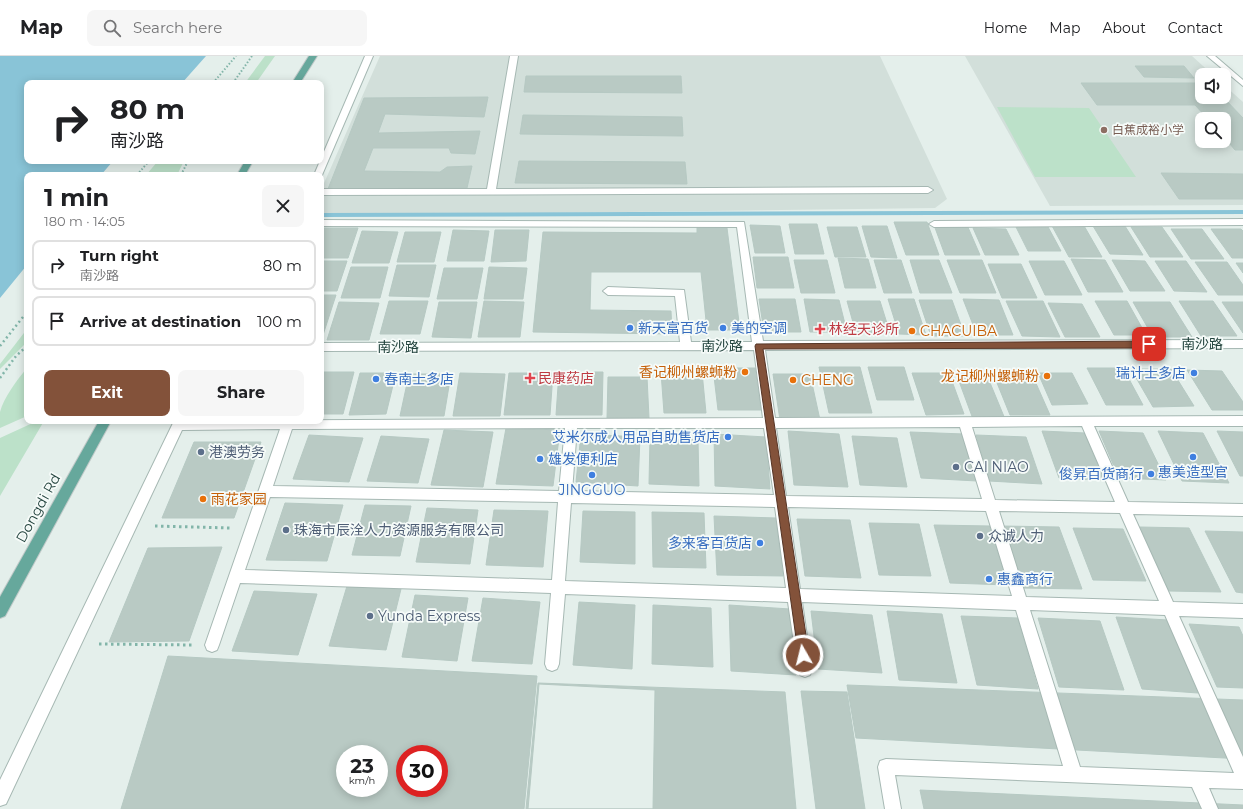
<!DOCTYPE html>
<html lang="en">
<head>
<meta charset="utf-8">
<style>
  body { margin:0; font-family:Montserrat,"Noto Sans SC",sans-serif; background:#f6f6f6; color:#202124; height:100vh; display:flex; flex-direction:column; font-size:15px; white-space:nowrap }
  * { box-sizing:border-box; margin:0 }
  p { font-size:13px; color:#757577 }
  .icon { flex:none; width:22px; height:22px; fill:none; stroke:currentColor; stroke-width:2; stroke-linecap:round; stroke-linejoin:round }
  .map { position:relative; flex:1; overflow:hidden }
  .drawer { position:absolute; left:24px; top:116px; width:300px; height:252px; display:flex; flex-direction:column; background:#fff; border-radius:8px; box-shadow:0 2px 10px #0003 }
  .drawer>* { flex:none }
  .banner { position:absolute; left:24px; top:24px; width:300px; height:84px; border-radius:8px; box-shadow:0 2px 10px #0003; background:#fff; color:#202124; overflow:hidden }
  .buttons { position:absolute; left:1195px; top:12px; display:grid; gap:8px }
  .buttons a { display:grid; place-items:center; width:36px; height:36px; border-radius:8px; background:#fff; box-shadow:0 2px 10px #0003; font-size:20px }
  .speed { position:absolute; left:336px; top:689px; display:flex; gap:8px; font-size:20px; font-weight:700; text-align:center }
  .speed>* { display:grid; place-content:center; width:52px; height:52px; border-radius:50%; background:#fff; box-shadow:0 2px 10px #0003; line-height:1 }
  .speed small { font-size:10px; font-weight:400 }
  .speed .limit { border:6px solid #d22; background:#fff; color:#111 }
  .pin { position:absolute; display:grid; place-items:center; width:34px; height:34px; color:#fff; margin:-17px; border-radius:8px; box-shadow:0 2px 6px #0006 }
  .me { position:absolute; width:44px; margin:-22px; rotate:352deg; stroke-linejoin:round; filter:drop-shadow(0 0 3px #0008) }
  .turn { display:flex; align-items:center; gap:14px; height:84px; padding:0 20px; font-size:18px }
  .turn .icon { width:52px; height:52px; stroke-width:2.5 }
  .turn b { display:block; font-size:28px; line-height:34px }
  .round { display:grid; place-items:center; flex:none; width:42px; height:42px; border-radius:8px; background:#f6f6f6 }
  .overview { display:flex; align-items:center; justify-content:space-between; height:68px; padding:0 20px }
  h1 { font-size:24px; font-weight:700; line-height:30px }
  .cta { display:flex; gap:8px; margin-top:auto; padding:8px 20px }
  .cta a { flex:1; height:46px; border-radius:8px; background:#83523a; color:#fff; font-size:16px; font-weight:700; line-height:46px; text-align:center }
  .cta a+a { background:#f6f6f6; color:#202124 }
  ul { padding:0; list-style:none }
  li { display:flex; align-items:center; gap:12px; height:50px; margin:0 8px 6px; padding:0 12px; border:2px solid #e0e0e0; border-radius:8px }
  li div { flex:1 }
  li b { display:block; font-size:15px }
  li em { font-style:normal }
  header { display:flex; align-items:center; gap:24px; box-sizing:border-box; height:56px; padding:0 20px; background:#fff; border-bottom:1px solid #e0e0e0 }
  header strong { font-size:19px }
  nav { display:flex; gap:22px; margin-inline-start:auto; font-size:14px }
  .search { width:280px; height:36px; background:#f6f6f6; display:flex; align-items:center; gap:10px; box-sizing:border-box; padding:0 14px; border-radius:8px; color:#757577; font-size:15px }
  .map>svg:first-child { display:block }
</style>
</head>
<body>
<header>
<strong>Map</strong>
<div class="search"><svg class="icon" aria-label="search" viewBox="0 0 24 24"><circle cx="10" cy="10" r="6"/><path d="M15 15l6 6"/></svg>Search here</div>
<nav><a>Home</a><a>Map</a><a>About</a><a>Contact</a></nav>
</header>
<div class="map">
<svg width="1243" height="753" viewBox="0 0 1243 753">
  <rect width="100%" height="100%" fill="#e4efeb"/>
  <path fill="#d2dfda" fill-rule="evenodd" d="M380,0H880L947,143L935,152L321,160V134Z
    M965,0H1192L1213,19H1202V41H1224V29L1243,46V149L1050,150ZM1202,63H1224V85H1202Z"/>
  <path fill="#bce1c9" d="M265,0H275L256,27H245Z
    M997,51L1089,52L1136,121H1035Z
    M158,105H184L177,119H146Z
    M27,273V286L0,313V308Z
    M27,312V360L0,372C0,367 0,361 0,356C4,341 17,324 27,312Z
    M37,365H44L0,440V382Z"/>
  <path fill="#89c4d7" d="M0,0H206L182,27H27V105H113L101,119H27V209L0,242Z"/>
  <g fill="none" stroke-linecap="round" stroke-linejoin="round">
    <path fill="#89c4d7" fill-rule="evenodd" d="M1243,154V158L321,161V157Z"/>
  </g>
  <path fill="#b9cac4" stroke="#b6c9c3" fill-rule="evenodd" d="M1135,10H1184L1194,22L1144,21Z
    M526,20H681L682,37L524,36Z
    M1081,27H1202V41H1223L1243,62V94H1235L1224,81V63H1208L1195,49H1097Z
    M488,41L484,61L385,58L378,77L480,75L475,98L451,97L449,92H373L364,115L440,116L447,111L472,110L467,132L328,133L364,42Z
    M523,59L682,61L683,80L520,78Z
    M519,105L685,106L687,128L515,127Z
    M1161,117L1243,118V143H1179Z
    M894,166H927L939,199H906Z
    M789,168H817L824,198H795Z
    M1051,168H1083L1102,201H1069Z
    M750,169L780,170L785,197H755Z
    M934,169H967L980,199H945Z
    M1015,169H1047L1061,195H1028Z
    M862,170H887L897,202L871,201Z
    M1093,170H1125L1143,199L1110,198Z
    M827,171H857L866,201H835Z
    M1131,171H1162L1183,201H1150Z
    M321,172H358L348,202H321Z
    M697,172H727L740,274H707L701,216H591L590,254L671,255L672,278L533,276L543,176L697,177Z
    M973,172L1006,173L1019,199H985Z
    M1171,173H1202L1224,203H1191Z
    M1211,173H1241L1243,175V202H1232Z
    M453,174L489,175L484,205H447Z
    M495,174H529L526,205L491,206Z
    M362,175L398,176L389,207H352Z
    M405,176H441L434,206H397Z
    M753,201H788L794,232H757Z
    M838,202L868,203L876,232H845Z
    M1071,203L1105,204L1123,236H1088Z
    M794,204H827L835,237H801Z
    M874,204H901L912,237H884Z
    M910,204H939L952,237H920Z
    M947,204H982L996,237H960Z
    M1112,204L1145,205L1165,235H1130Z
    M321,205H347L337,235H321Z
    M1029,205H1064L1082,239H1045Z
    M1155,205H1186L1207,236L1174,235Z
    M1195,206H1227L1243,229V239H1218Z
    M1236,207H1243V217Z
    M988,208H1021L1037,242H1002Z
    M397,209H436L429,241L389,240Z
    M351,211H388L380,242H341Z
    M489,211L527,212L523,243H484Z
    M444,212H483L477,243H437Z
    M321,239H336L322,282H321Z
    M759,243H795L801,276H764Z
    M804,243L839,244L847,276H810Z
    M888,243H914L926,279L899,278Z
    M963,243L999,244L1013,279H977Z
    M919,244H952L965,280H931Z
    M389,245H428L420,278H380Z
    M484,245L524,246L520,281H478Z
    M847,245H880L890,277H856Z
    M1006,245H1043L1060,281L1022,280Z
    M1095,245H1127L1146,279H1114Z
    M1179,245H1213L1237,280H1201Z
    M339,246L379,247L369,284H327Z
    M439,246H477L471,282L432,281Z
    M1133,246H1170L1192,281H1153Z
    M1222,246H1243V277Z
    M1048,247L1082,248L1100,281H1065Z
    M819,311H860L872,357H829Z
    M868,311H904L914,344H877Z
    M713,312H755L761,354H718Z
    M1087,312H1123L1143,349H1106Z
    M1131,313H1171L1194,350L1153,351Z
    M1187,314L1222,315L1243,346V354H1212Z
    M321,316H354L343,358H321Z
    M559,316H603L602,359H556Z
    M661,316H702L706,357H664Z
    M1031,316L1050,359H1010L993,317Z
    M360,317H396L386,358L349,359Z
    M460,317L505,318L500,360H453Z
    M509,317H553L550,359H504Z
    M912,317H949L964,358L926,359Z
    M956,317H986L1005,363H973Z
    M1038,317H1072L1088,348L1052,349Z
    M409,318H451L444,360H400Z
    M773,318H810L820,364H780Z
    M608,321H647L649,362H607Z
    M506,372L560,374L553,430L496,428Z
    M444,374L493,376L483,431L431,429Z
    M788,375L839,378L848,431L794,429Z
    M1042,375L1085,377L1104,424L1059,422Z
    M1099,375L1143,377L1166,424L1119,422Z
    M1158,375L1203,377L1229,427L1182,425Z
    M1217,375L1243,376V420H1240Z
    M910,376L964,378L977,425L921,422Z
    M581,378L640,381L638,430L576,426Z
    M714,378L766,381L770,433L715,430Z
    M309,379L363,382L349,426L293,423Z
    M976,379L1026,381L1042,428L989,425Z
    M381,380L429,383L418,427L367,425Z
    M852,380L897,382L907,431L860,429Z
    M650,382L698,384L699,430L649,428Z
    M194,386H261L234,462H162Z
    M285,447L343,449L327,505L266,504Z
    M365,449L411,450L400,500L352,499Z
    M427,452L478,454L470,508L416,506Z
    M494,454L548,455L543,511L486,509Z
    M583,455L635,456V508L580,506Z
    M652,456L704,457L706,512L653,511Z
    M714,460L776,462L783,520L717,519Z
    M797,463L850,464L861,522L805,520Z
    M869,467L919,468L931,520L879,519Z
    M934,469L990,470L1008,529L950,527Z
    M1002,470L1059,471L1082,533L1023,532Z
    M1140,471L1189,472L1221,536L1169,535Z
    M1073,472L1123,473L1146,525L1093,524Z
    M1205,475L1243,476V537L1236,536Z
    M222,491L189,585L109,586L148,492Z
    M347,530L401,533L386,594L329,590Z
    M254,535L317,538L298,599L232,595Z
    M415,539L468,542L457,605L402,601Z
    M483,542L540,546L532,608L472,605Z
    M579,546L635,549L632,613L573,609Z
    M653,549L711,552L713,611L652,608Z
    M729,549L790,553L796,619L731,615Z
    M811,555L872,559L882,617L818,613Z
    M887,555L942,558L957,627L899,624Z
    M961,560L1018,562L1038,633L977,629Z
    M1116,561L1168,564L1198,637L1142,633Z
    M1038,562L1100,565L1124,634L1059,631Z
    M1189,568L1239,571L1243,580V632L1217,631Z
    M168,600L537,620L524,753H121ZM345,698H379V732H345ZM405,698H439V732H405Z
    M538,627L785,636L796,753H526Z
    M539,628L655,634L653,753H528Z
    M847,629L1243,644V703L856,682Z
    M801,635L847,636L865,753H816Z
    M920,734L1243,749V753H924Z"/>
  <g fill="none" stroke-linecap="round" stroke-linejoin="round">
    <g stroke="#a6b8b3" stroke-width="2">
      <path id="minor" d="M365,0H373L322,119L321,121V119H314Z
        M510,0H518L496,133L928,131L933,134L928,137L321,139V133H487Z
        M1207,0H1215L1243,24V30Z
        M1243,163V169L934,171L929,168L934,165Z
        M321,164L744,166L763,285L1243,284V292L765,294L775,362L1243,360V370H1094L1128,446L1243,448V460L1133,458L1173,546L1243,548V562L1179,560L1243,701V733L1209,732L1218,753H1202L1192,731L895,719L901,753H885L878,711L880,705L886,703L1063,710L1016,554L802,546L812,614L810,619L805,621L800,619L798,614L788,546L565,538L559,608L557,613L552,615L547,613L545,608L551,537L240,527L219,589L217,594L212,596L207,594L205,589L280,373L182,374L6,748L0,750V724L174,365L763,362L754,294L321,295V287L680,286L675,240L608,239L603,235L608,231L684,234L691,286H752L737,171L321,170ZM1082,370L1115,446L995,444L972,371ZM960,371L982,443L786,440L776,372ZM565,372L559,435L273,430L292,373ZM577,372H764L774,439L572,435ZM270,441L558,446L552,524L245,514ZM571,447L775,451L786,532L565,525ZM788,451L986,455L1012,540L800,533ZM999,455L1120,457L1159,545L1026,541ZM1030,554L1165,559L1234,717L1080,711Z"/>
    </g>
    <g stroke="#c1cac9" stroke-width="2">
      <path id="major" d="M309,0H317L300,27H292Z
        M245,105H253L245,119H237Z
        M99,365H111L5,560L0,562V541Z"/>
    </g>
    <path stroke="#82b5a9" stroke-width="2" stroke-dasharray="1.5 2" stroke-linecap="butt" d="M213,27L236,0
      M233,27L252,0
      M137,119L149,105
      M181,119L188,105"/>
    <path stroke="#82b5a9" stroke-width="2.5" stroke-dasharray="2 3" stroke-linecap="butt" d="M0,290L27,256
      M0,322L16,300L27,290"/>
    <path stroke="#82b5a9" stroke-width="3" stroke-dasharray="2.5 3.5" stroke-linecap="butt" d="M155,470L230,472
      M99,588L192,589"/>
    <use href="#minor" fill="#fff" fill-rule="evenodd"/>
    <use href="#major" fill="#66a89c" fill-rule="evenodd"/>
  </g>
  <path fill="#83523a" stroke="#553526" d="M1149,285L1153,288L1149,292L763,293L809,599L807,603L803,605L799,603L755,290L756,288Z"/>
  <circle fill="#8d6e63" stroke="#f6fbf9" stroke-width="1.5" cx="1104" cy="74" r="4"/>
  <g fill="#3f7fe0" stroke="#f6fbf9" stroke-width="1.5">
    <circle cx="630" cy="272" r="4"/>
    <circle cx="723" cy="272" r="4"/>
    <circle cx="1194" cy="317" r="4"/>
    <circle cx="376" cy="323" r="4"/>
    <circle cx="728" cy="381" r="4"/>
    <circle cx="1193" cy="401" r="4"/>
    <circle cx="540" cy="403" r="4"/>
    <circle cx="1151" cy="418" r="4"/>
    <circle cx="592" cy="419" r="4"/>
    <circle cx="760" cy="487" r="4"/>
    <circle cx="989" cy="523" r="4"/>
  </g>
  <g fill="#e0444e" stroke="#f6fbf9" stroke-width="1.5">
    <path d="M818 267h4v4h4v4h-4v4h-4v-4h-4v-4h4z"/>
    <path d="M528 316h4v4h4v4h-4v4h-4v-4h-4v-4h4z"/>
  </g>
  <g fill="#e8710a" stroke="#f6fbf9" stroke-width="1.5">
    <circle cx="912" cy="275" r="4"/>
    <circle cx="745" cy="316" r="4"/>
    <circle cx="1047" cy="320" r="4"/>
    <circle cx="793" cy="324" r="4"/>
    <circle cx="203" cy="443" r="4"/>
  </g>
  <g fill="#5c6f8a" stroke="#f6fbf9" stroke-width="1.5">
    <circle cx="201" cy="396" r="4"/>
    <circle cx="956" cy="411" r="4"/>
    <circle cx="286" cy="474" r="4"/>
    <circle cx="980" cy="480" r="4"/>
    <circle cx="370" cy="560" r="4"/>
  </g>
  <g text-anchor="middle" stroke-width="3.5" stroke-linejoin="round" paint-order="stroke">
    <g font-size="12" fill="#785e54" stroke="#f6fbf9" text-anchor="start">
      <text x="1112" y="78">白蕉成裕小学</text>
    </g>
    <g font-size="14" fill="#366cbe" stroke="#f6fbf9" text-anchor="start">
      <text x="638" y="277">新天富百货</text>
      <text x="731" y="277">美的空调</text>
      <text x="1186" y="322" text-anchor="end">瑞计士多店</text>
      <text x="384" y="328">春南士多店</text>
      <text x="720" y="386" text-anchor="end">艾米尔成人用品自助售货店</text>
      <text x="548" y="408">雄发便利店</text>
      <text x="1193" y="421" text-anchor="middle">惠美造型官</text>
      <text x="1143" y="423" text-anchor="end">俊昇百货商行</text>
      <text x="592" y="439" text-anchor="middle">JINGGUO</text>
      <text x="752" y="492" text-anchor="end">多来客百货店</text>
      <text x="997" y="528">惠鑫商行</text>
    </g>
    <g font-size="14" fill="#be3a42" stroke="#f6fbf9" text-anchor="start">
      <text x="829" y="278">林经天诊所</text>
      <text x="538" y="327">民康药店</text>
    </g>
    <g font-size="14" fill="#c56008" stroke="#f6fbf9" text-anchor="start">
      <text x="920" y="280">CHACUIBA</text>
      <text x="737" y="321" text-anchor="end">香记柳州螺蛳粉</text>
      <text x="1039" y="325" text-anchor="end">龙记柳州螺蛳粉</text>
      <text x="801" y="329">CHENG</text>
      <text x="211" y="448">雨花家园</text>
    </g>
    <g font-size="14" fill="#22433d" stroke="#f6fbf9">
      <text x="1202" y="293">南沙路</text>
      <text x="722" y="295">南沙路</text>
      <text x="398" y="296">南沙路</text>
      <text transform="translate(38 452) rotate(-61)" y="5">Dongdi Rd</text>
    </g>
    <g font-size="14" fill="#4e5e75" stroke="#f6fbf9" text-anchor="start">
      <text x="209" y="401">港澳劳务</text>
      <text x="964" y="416">CAI NIAO</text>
      <text x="294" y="479">珠海市辰洤人力资源服务有限公司</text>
      <text x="988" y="485">众诚人力</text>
      <text x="378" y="565">Yunda Express</text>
    </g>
  </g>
</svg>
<div class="buttons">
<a><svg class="icon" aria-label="sound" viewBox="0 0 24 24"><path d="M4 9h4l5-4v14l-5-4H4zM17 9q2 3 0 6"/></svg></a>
<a><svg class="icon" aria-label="search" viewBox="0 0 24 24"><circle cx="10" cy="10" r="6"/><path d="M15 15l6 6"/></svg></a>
</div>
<div class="speed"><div>23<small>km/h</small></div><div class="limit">30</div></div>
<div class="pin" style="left:1149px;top:288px;background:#d93025"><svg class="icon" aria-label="arrive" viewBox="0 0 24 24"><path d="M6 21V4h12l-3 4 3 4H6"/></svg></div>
<svg class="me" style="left:803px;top:599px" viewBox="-20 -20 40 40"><circle r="17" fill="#83523a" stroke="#fff" stroke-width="3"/><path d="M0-11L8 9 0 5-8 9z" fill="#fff"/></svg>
<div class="banner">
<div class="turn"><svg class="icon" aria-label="right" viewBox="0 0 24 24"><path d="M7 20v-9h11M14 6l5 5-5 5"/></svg><div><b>80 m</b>南沙路</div></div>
</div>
<section class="drawer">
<div class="overview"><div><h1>1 min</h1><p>180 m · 14:05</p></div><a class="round"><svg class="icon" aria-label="close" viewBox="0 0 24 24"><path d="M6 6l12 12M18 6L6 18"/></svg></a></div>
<ul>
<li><svg class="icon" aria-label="right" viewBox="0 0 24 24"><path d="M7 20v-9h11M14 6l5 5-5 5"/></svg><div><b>Turn right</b><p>南沙路</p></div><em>80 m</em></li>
<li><svg class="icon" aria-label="arrive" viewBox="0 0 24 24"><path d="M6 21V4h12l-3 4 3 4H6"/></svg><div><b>Arrive at destination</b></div><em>100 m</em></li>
</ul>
<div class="cta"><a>Exit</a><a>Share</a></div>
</section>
</div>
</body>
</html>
